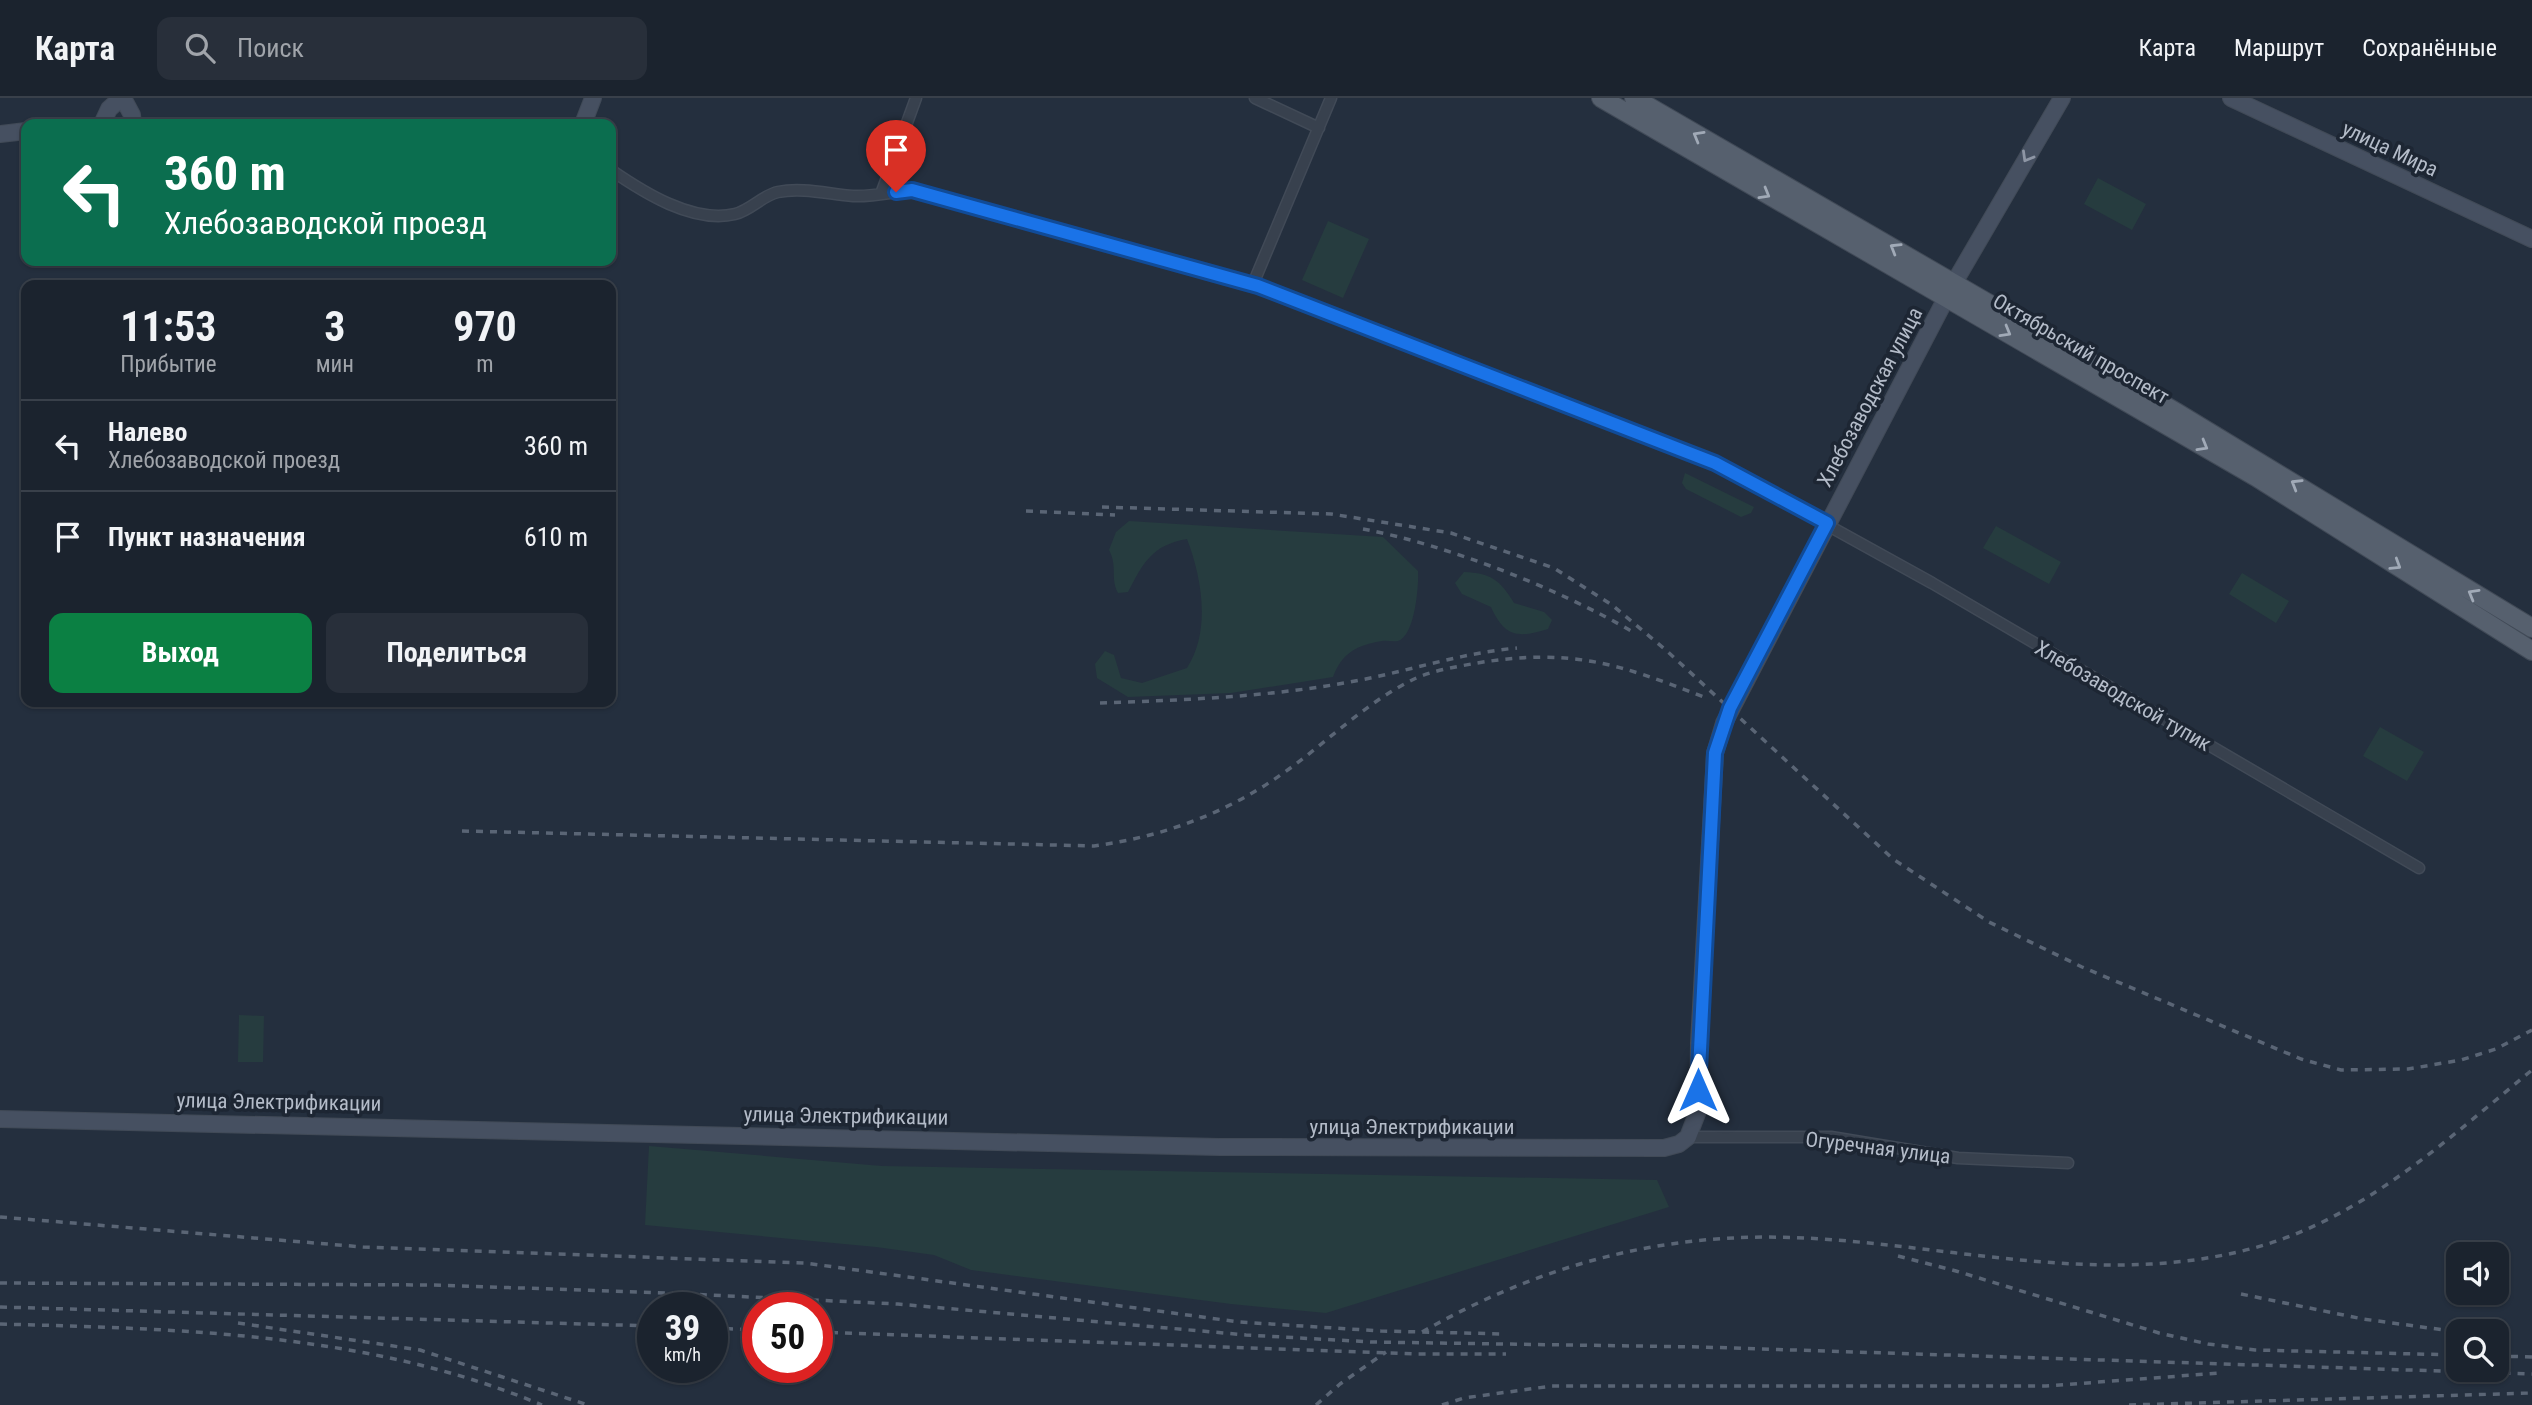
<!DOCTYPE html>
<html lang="ru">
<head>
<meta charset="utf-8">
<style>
  body { margin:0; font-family:"Roboto Condensed",sans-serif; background:#282f3a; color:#f1f3f6; height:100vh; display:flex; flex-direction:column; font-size:26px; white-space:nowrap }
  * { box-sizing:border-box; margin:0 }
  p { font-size:23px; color:#a0a4aa }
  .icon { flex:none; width:38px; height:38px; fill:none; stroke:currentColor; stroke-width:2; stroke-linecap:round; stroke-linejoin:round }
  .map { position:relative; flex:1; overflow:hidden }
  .side { position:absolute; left:21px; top:182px; width:595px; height:427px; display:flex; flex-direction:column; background:#1b232e; border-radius:14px; box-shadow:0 2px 5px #0004,0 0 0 2px #39404a }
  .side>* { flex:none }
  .hud { position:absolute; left:21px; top:21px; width:595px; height:147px; border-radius:14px; box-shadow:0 2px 5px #0004,0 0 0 2px #39404a; background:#0b6e4f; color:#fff; overflow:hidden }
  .fabs { position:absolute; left:2446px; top:1144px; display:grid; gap:14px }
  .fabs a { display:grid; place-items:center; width:63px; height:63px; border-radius:14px; background:#1b232e; box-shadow:0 2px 5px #0004,0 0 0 2px #39404a; font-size:35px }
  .speed { position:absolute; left:637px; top:1194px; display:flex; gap:14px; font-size:35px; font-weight:700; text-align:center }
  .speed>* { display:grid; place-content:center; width:91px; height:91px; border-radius:50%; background:#1b232e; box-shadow:0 2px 5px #0004,0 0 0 2px #39404a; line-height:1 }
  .speed small { font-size:18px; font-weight:400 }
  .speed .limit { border:10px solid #d22; background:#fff; color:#111 }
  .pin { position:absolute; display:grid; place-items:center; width:60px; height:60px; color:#fff; margin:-72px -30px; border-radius:50% 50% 50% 0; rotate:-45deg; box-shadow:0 0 7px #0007 }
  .pin .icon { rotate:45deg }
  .me { position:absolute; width:77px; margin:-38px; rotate:0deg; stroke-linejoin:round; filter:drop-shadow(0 0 5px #0008) }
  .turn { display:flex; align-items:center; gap:24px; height:147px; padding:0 28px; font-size:32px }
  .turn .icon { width:91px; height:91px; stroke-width:2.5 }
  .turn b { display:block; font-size:49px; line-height:60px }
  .eta { display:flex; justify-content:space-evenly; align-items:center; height:119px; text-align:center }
  .eta b { font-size:42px; font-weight:700; line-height:49px }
  .action { display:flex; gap:14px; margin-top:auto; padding:14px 28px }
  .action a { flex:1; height:80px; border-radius:14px; background:#0b8043; color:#fff; font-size:28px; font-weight:700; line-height:80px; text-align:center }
  .action a+a { background:#282f3a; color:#f1f3f6 }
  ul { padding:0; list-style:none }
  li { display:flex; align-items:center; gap:21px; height:91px; padding:0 28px; border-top:2px solid #39404a }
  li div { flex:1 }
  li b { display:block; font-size:26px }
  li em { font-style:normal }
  header { display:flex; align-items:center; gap:42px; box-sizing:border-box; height:98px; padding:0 35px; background:#1b232e; border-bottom:2px solid #39404a }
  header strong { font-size:33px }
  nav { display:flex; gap:38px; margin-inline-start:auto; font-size:24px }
  .search { width:490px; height:63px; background:#282f3a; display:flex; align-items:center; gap:18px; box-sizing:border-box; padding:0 24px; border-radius:14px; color:#a0a4aa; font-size:26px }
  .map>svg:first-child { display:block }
</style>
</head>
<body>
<header>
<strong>Карта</strong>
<div class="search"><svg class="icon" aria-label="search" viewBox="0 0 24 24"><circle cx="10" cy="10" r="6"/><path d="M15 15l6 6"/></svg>Поиск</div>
<nav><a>Карта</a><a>Маршрут</a><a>Сохранённые</a></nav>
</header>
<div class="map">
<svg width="2532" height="1307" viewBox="0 0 2532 1307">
  <rect width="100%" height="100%" fill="#242f3e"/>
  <path fill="#263c3f" d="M2098,80L2146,106L2132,132L2084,106Z
    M1328,123L1369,141L1343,200L1302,182Z
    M1685,375L1754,409L1751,415L1741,419L1686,391L1682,385Z
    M1129,423L1383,439L1418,473C1419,487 1415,538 1398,543C1393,544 1387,542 1382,543C1357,547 1342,555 1333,579L1231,595L1128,599L1097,580L1095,566L1105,553L1114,557L1121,580L1142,585L1187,570C1211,533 1202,480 1187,441C1152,447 1143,465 1128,494L1118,495C1110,480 1118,469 1109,452L1116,434Z
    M1996,428L2061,464L2049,486L1983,450Z
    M1464,474C1491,475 1500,482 1514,505L1544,514L1552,522L1548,531C1519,540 1505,540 1491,509L1462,496L1455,485Z
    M2242,475L2289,503L2276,525L2229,496Z
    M2380,629L2424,654L2407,683L2363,658Z
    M239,917L264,918L263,964H238Z
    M649,1048L882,1068L1657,1082L1669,1109L1326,1215L1231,1206L971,1172L934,1157L876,1149L645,1127Z"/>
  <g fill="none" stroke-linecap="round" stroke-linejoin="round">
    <g stroke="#414a57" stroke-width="13">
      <path id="street" d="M1255,0L1319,30
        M611,72C643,94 693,126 735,116C751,112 763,97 778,94C802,89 828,96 853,98C872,99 893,94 912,92L1253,186L1715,365L1932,485L2419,770
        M881,96L916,0
        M1253,186L1331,0
        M1688,1039H1831L1958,1060L2068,1065"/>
    </g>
    <g stroke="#414a57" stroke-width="18">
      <path id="secondary" d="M123,0L132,17L133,26
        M2231,0L2532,141
        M102,26L109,11L121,0
        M583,26L593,0
        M0,36L26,33
        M0,1021L1219,1049L1664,1050L1679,1046L1688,1039L1698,1013L1699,945L1715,655L1724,625L1954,185L2062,0"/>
    </g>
    <g stroke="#414a57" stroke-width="20">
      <path id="primary" d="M1601,0L2256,379L2532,553
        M1634,0L2176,314L2532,530"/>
    </g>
    <use href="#street" stroke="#38414e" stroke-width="10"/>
    <use href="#secondary" stroke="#465061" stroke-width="16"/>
    <use href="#primary" stroke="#56606e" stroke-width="18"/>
    <path stroke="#5a6575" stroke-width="3.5" stroke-dasharray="7 7" stroke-linecap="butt" d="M1102,409L1331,416L1451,435L1554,470L1612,507L1667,553L1893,761L1989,824L2082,869L2301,961L2341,972L2408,971L2461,962L2496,951L2532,932
      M1026,413L1115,417
      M1363,431C1448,447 1559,491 1633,534
      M1100,605C1184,602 1267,599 1350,584C1406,574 1460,555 1517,550
      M462,733L1094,748C1166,738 1230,714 1289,671C1329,642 1365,606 1410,583C1429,573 1455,569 1477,565C1571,550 1617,565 1704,599
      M0,1119L363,1149L805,1165L1239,1224L1381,1233L1504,1236
      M1898,1158L1956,1173L2159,1235L2208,1246L2255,1252L2459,1257
      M0,1185L434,1187L667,1195L898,1206L1246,1237L1372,1244L1701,1249L2532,1276
      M2241,1196L2363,1221L2459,1234
      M0,1209L653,1228
      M238,1225L420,1252L588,1307
      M0,1226C184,1231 370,1235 542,1307
      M712,1230L758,1232
      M817,1234L1416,1256H1506
      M1422,1234C1542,1166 1665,1133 1804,1140C1949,1147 2098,1188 2242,1153C2357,1126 2443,1045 2532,972
      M2497,1258L2532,1259
      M1316,1307L1340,1286L1386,1254
      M1442,1307L1464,1300L1552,1288H2046L2220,1275
      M2129,1307L2532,1295"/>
  </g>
  <defs><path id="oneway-chevron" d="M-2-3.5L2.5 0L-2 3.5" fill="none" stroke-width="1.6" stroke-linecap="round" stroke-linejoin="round" transform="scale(1.75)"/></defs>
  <g stroke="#a1aab7">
    <use href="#oneway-chevron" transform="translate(1698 38) rotate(-150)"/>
    <use href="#oneway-chevron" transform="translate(1765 96) rotate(30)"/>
    <use href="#oneway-chevron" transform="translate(1895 150) rotate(-149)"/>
    <use href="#oneway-chevron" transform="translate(2006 234) rotate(30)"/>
    <use href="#oneway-chevron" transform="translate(2203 348) rotate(30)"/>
    <use href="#oneway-chevron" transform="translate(2296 386) rotate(-149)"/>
    <use href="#oneway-chevron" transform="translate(2396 467) rotate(32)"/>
    <use href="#oneway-chevron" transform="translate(2473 496) rotate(-150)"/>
  </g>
  <use stroke="#8e96a5" href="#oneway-chevron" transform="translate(2027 59) rotate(120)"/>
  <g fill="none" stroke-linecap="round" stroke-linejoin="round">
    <g stroke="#114b97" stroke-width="18">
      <path id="route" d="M896,94L912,92L1258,188L1715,365L1827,425L1730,610L1715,655L1698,992"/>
    </g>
    <use href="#route" stroke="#1a73e8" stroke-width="12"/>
  </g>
  <g text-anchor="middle" stroke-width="7" stroke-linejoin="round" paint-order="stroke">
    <g font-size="21" fill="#b4bcc9" stroke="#1d2633">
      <text transform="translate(2390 51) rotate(25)" y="7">улица Мира</text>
      <text transform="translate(2081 251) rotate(30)" y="7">Октябрьский проспект</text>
      <text transform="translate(1870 299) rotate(-62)" y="7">Хлебозаводская улица</text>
      <text transform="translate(2123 598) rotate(30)" y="7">Хлебозаводской тупик</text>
      <text transform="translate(279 1004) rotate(1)" y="7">улица Электрификации</text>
      <text transform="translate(846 1018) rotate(1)" y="7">улица Электрификации</text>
      <text x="1412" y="1036">улица Электрификации</text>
      <text transform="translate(1878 1050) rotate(7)" y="7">Огуречная улица</text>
    </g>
  </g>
</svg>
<div class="fabs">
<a><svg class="icon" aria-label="sound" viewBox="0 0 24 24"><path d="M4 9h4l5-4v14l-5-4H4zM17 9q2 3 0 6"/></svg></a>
<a><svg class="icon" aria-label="search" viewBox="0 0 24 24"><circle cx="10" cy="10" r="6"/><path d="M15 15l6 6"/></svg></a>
</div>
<div class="speed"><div>39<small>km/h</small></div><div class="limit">50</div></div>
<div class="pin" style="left:896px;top:94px;background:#d93025"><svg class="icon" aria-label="arrive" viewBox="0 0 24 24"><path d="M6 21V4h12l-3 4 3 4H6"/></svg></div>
<svg class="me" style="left:1698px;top:992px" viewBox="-20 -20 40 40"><path d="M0-17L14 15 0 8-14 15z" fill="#1a73e8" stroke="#fff" stroke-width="4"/></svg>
<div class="hud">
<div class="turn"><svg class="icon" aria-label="left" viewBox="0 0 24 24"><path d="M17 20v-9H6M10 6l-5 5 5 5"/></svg><div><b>360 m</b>Хлебозаводской проезд</div></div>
</div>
<section class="side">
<div class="eta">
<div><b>11:53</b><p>Прибытие</p></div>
<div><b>3</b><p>мин</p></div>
<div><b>970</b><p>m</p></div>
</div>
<ul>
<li><svg class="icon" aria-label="left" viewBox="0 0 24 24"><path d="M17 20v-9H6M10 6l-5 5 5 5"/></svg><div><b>Налево</b><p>Хлебозаводской проезд</p></div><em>360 m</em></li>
<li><svg class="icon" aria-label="arrive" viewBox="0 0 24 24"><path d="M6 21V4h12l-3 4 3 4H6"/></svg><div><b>Пункт назначения</b></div><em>610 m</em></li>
</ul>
<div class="action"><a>Выход</a><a>Поделиться</a></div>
</section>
</div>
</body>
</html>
